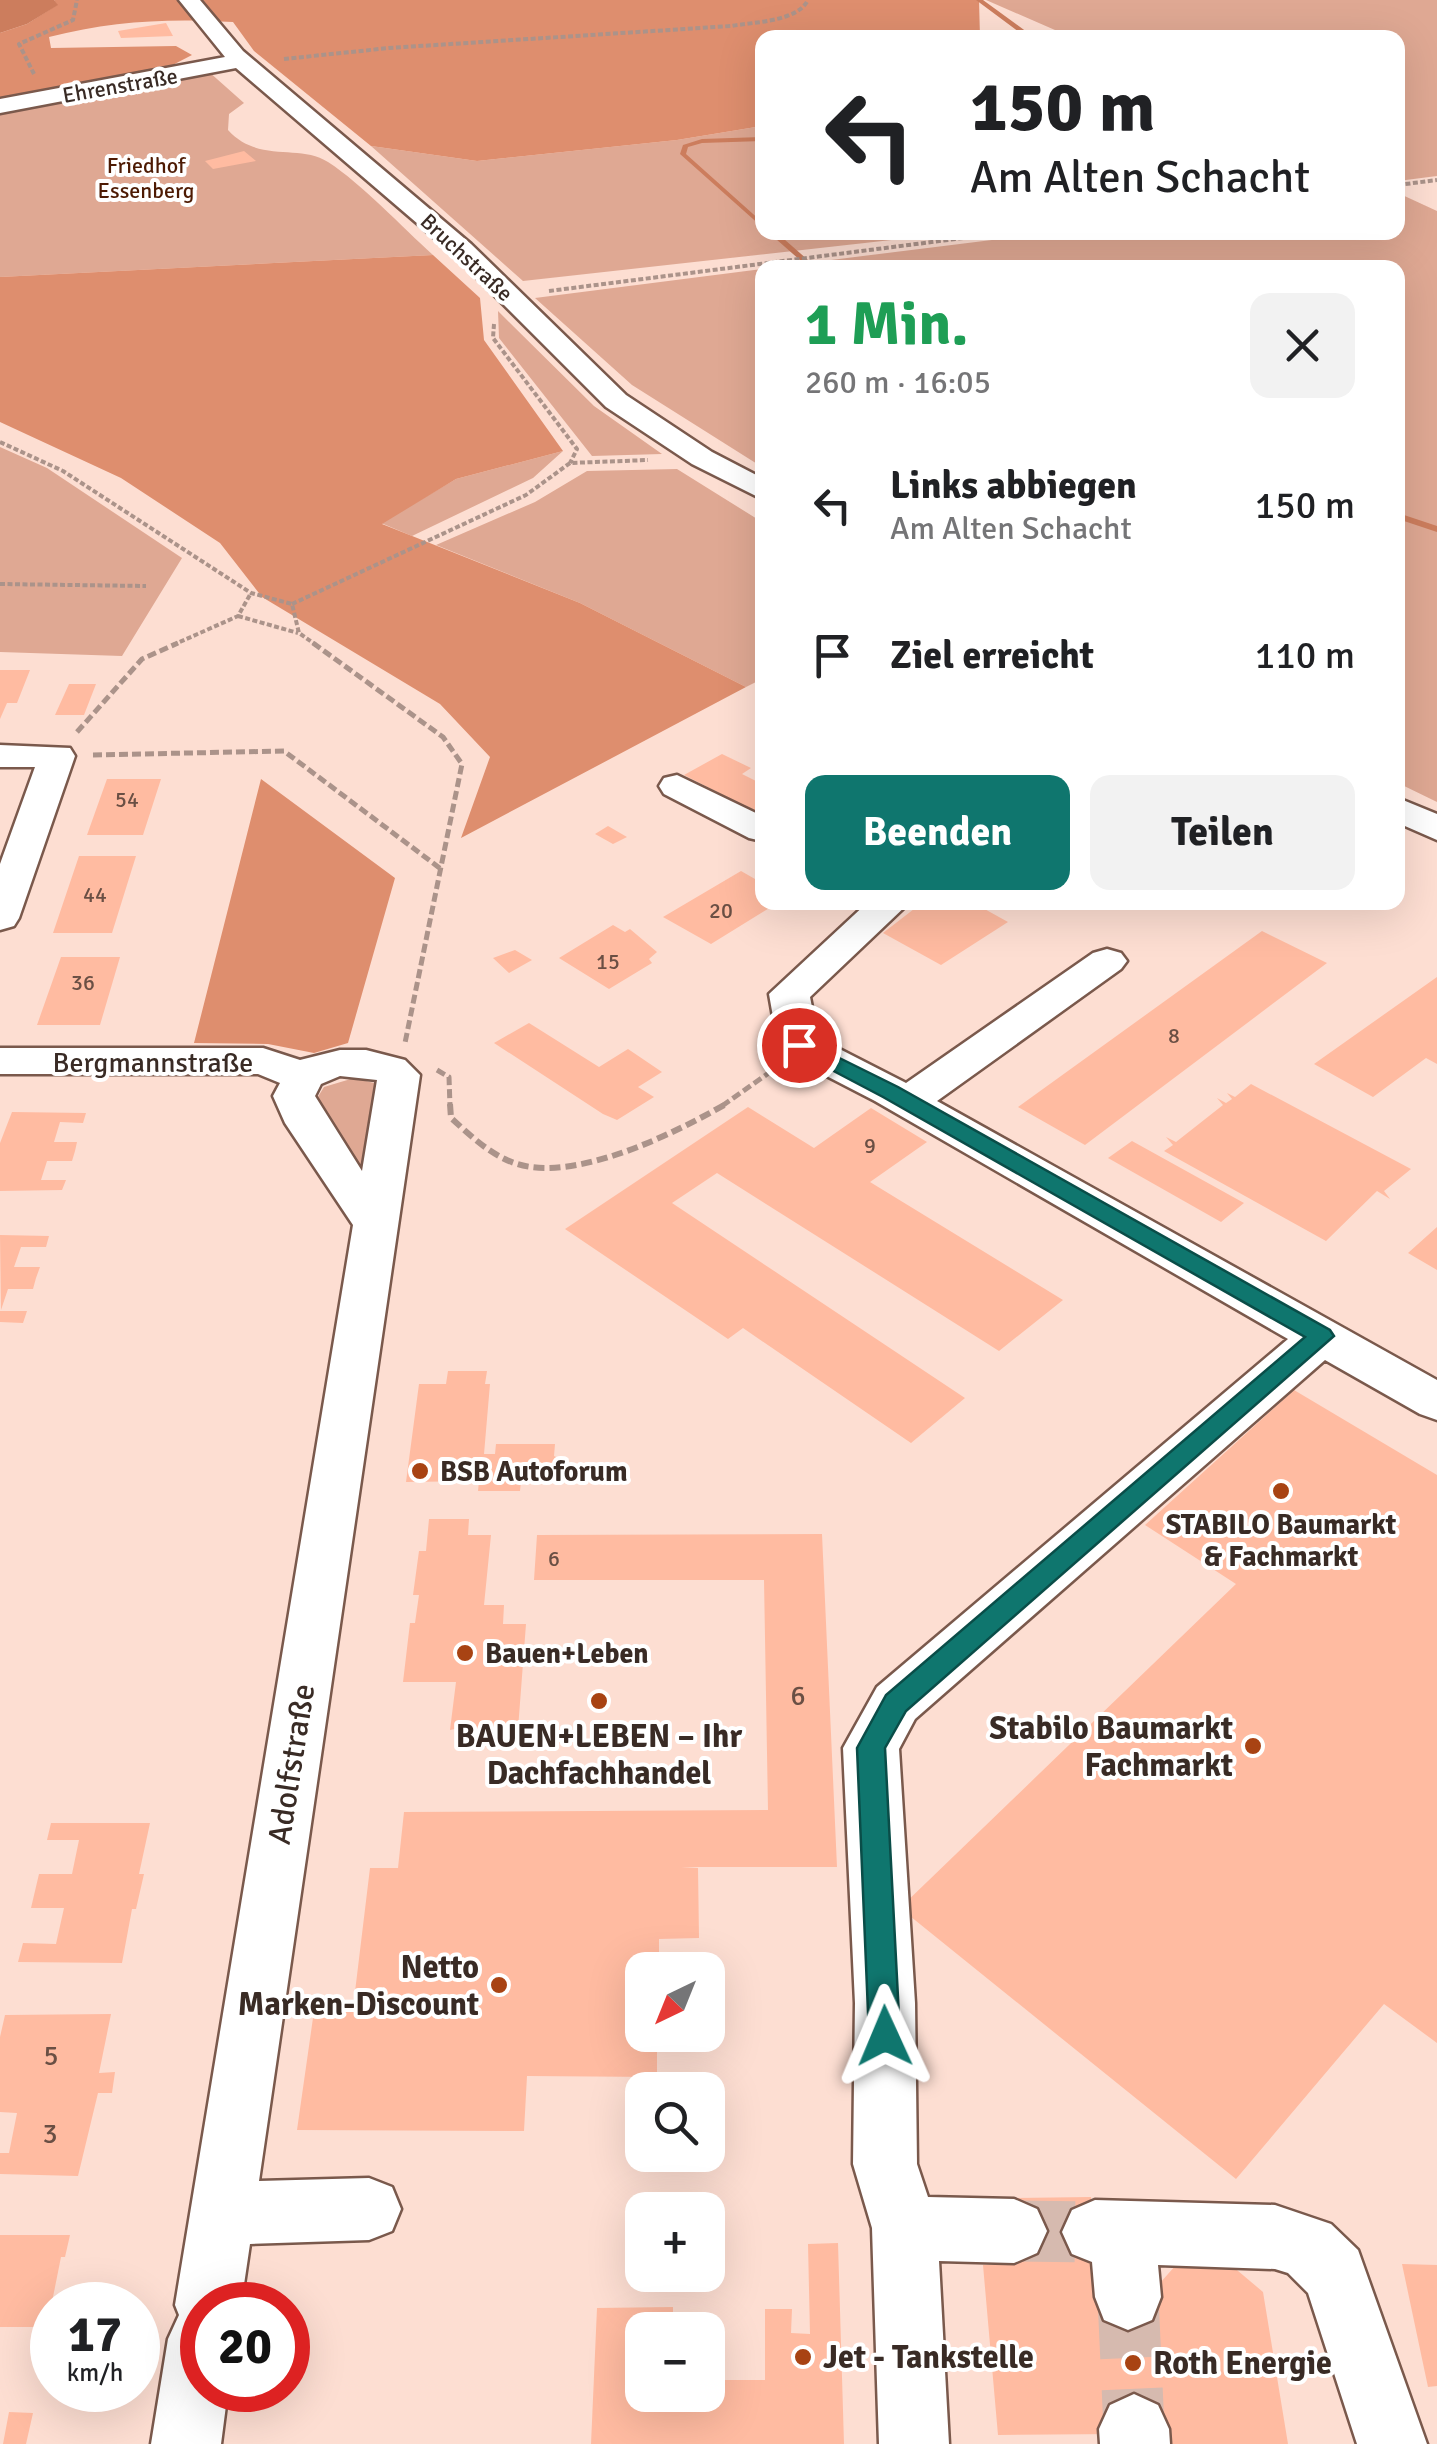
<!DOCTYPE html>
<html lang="de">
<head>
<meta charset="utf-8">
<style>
  body { margin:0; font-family:Signika,sans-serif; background:#f2f2f2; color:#202124; height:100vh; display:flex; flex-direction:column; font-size:38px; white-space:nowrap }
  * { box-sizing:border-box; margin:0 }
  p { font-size:32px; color:#757577 }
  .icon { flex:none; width:55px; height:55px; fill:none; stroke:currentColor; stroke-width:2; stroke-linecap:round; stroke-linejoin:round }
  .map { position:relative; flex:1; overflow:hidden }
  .panel { position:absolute; left:755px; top:260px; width:650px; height:650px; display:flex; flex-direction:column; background:#fff; border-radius:20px; box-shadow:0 10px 40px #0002 }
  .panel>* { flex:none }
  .guide { position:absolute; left:755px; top:30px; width:650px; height:210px; border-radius:20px; box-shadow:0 10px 40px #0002; background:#fff; color:#202124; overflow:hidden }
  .needle { width:65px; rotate:223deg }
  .tools { position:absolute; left:625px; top:1952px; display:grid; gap:20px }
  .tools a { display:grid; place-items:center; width:100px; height:100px; border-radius:20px; background:#fff; box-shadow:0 10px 40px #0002; font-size:50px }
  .speed { position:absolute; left:30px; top:2282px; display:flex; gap:20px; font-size:50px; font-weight:700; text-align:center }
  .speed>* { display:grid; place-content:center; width:130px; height:130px; border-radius:50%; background:#fff; box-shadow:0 10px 40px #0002; line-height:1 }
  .speed small { font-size:25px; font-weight:400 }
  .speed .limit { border:15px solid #d22; background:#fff; color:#111 }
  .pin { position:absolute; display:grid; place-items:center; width:85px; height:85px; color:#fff; margin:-42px; border:5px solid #fff; border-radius:50%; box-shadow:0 2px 10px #0007 }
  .me { position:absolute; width:110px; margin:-55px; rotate:359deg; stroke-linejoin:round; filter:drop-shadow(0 0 8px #0008) }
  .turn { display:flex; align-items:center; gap:35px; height:210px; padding:0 50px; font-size:45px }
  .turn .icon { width:130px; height:130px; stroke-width:2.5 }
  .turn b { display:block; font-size:70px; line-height:85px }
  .round { display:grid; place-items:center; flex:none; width:105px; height:105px; border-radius:20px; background:#f2f2f2 }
  .headline { display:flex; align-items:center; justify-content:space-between; height:170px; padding:0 50px }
  h1 { font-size:60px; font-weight:700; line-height:75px; color:#1e9e55 }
  .cta { display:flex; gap:20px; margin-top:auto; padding:20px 50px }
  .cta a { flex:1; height:115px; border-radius:20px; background:#0f766e; color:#fff; font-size:40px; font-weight:700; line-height:115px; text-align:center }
  .cta a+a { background:#f2f2f2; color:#202124 }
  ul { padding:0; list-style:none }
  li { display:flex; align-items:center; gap:30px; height:150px; padding:0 50px }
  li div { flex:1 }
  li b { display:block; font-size:38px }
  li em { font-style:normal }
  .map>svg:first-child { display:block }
</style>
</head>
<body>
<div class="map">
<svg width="1437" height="2444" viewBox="0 0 1437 2444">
  <rect width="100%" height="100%" fill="#fdded2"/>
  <path fill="#dfa893" d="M986,0H1437V176L1398,181V38L1071,37Z
    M208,71L244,103L229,114L228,130C259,164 299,143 328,162C362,184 402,227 433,255L0,277V111Z
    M762,126V232L954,233L523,281L371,146L477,161L677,140Z
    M1398,193L1437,211V802L1398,783V268L775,267L1055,232H1398Z
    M762,269V467L632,385L535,298Z
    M498,311L594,406L662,454L592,456L499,338Z
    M0,447L47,468L182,558L122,656L0,652Z
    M563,451L533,478L412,536L381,523L456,479Z
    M677,469L762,522V679L746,687L580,603L436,545L535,502L587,471Z
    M354,1078L378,1084L368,1180L316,1100L324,1087Z"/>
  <path fill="#de8e6e" d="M54,0H979L980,37L762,38V126L677,140L477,161L371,146L254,51L233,22C169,18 111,21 49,37L51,48L176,46L192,55L159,72L0,101V33L27,24L57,5Z
    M433,255L480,298L484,340L563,451L456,479L382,524L580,603L746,687L461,838L490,757L440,704L262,597L220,543L121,478L0,422V277Z
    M261,779L395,878L348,1043L314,1053L268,1044L194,1043Z"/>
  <path fill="#cc7d5d" d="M0,0H54L58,5L27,24L0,33Z"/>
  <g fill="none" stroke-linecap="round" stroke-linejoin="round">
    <path fill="#cc7d5d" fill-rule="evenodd" d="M976,0H983L1035,38H1027Z
      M762,137V141L702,143L688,147L686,154L762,222V227L680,154L683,145L702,139Z
      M768,232H776L817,268H809Z
      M1398,513L1437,526V532L1398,519Z"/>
  </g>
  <path fill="#ffbba1" d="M166,23L173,36L121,38L118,31Z
    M244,151L256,161L213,169L205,161Z
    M0,670H30L17,703H7L0,719Z
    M69,684H96L84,715H55Z
    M722,754L751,768L742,774L762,784V809L756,812L684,775Z
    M107,779H161L143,835H87Z
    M608,826L627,837L613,844L595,834Z
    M79,856H136L112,933H53Z
    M741,871L762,883V902H779L711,944L663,917Z
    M923,902H972L1008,922L941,965L883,933Z
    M613,925L625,932L630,929L657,952L649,959L652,963L609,989L559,958Z
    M1262,931L1327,963L1085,1145L1018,1107Z
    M515,950L532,960L509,973L493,958Z
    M61,957H120L100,1025H37Z
    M1437,977V1064L1426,1058L1373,1097L1314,1064Z
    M529,1023L599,1067L628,1049L662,1072L638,1087L654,1097L617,1120L603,1114L494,1043Z
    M1251,1084L1411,1169L1384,1191L1390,1199L1377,1191L1326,1241L1164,1151L1173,1145L1166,1137L1176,1142L1223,1105L1217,1098L1226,1103L1232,1099L1227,1093L1235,1097Z
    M748,1107L814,1148L871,1108L927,1142L870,1182L1063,1300L999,1351L717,1173L672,1203L965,1398L911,1443L743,1328L728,1339L565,1229Z
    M12,1112L86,1113L83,1123L60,1122L54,1142H77L75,1151L72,1161H47L41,1180H66L62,1190L0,1191V1143Z
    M1132,1141L1244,1203L1221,1222L1108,1158Z
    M1437,1227V1270L1408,1253Z
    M0,1235L49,1236L46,1247H21L14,1267H40L36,1278L33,1289H8L1,1310Z
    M0,1311H27L23,1323L0,1322Z
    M448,1371H487L485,1384H490L484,1454H495L496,1444H555L554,1456L562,1460L554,1469V1481H521L520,1491H478L479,1481L406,1482L419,1384H446Z
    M1294,1390L1437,1475V2043L1384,2004L1236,2179L900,1908L1236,1584L1145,1525Z
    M429,1519H469L468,1535H491L484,1605H504L503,1624H526L518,1729H471L470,1738L458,1741L455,1729L450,1730L456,1682H403L410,1623H415L419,1595H413L419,1551H426Z
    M822,1534L837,1867H681L698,1868L699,1938L659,1939V1970H642V2035H657V2077L527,2076L524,2131L297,2130L315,2004L354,2000L370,1868H398L404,1812L768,1810L764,1580H534L537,1535Z
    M51,1823H150L139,1874H144L136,1909H132L122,1963L18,1962L23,1943L56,1944L64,1908H31L39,1874H72L79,1840H47Z
    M111,2014L99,2073L115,2072L112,2093H98L78,2176L0,2174V2153H9L17,2113L0,2112V2037L5,2015Z
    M1091,2197L1102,2298L1152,2292L1176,2265H1231L1263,2292L1288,2444H1172L1170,2429H1117V2434L998,2435L983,2265H1017L1011,2198Z
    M0,2235H70L65,2257H61L47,2327H0Z
    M838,2243L844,2444H591L597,2308L673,2307V2330H642V2395H708V2380H765V2309H792L791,2333L810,2334L808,2244Z
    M1402,2264L1437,2265V2386L1428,2387Z
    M9,2412L33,2413L26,2444H3Z"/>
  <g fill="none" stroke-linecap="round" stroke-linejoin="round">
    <path stroke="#d6baaf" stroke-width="61" stroke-dasharray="61 31" stroke-linecap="butt" d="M1014,2231L1095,2232
      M1128,2297L1134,2429"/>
    <g stroke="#7a594c" stroke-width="5">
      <path id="minor" d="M179,0H200L243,51L471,244L626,395L712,452L762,478V499L692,464L606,407L453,254L236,68L0,113V99L225,57Z
        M0,745L70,748L75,756L19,918L14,926L0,930V864L35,767H0Z
        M677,775L762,816V841L749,838L664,794L659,786L664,778Z
        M1398,798L1437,814V840L1398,823Z
        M868,902H910L810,997L818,1038L906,1083L1093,953L1107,949L1121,953L1127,961L1121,969L937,1101L1437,1380V1420L1420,1414L1325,1360L915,1719L899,1749L915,2003L917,2164L928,2197L1014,2199L1037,2209L1047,2231L1037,2253L1014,2263L939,2261L949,2444H879L872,2228L853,2164L855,2003L843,1748L877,1687L1288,1339L875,1101L784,1054L778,1045L769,994Z
        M0,1048H263L300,1060L340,1050H366L405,1060L420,1075L259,2181L369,2178L392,2187L401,2209L392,2231L369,2240L250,2244L241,2305H202V2390H228L221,2444H151L168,2339L179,2315L175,2305L353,1225L285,1123L273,1096L280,1083L258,1074H0ZM340,1076L377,1080L362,1171L315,1096L321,1084Z
        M1095,2200L1275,2205L1331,2224L1358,2250L1427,2444H1357L1308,2293L1288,2273L1275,2269L1158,2265L1161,2297L1152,2320L1128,2330L1104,2320L1095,2297L1092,2262L1072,2254L1062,2232L1072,2210Z
        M1134,2394L1158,2405L1169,2429L1170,2444H1100L1099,2429L1110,2405Z"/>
    </g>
    <path stroke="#ab938a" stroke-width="4" stroke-dasharray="5 2.5" stroke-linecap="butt" d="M284,59L389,48L731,26C753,22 797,22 808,0
      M34,74L19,44L73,20L77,0
      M1398,185L1437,180
      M549,291L1010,232
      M494,324L493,338L577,449L570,463
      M0,442L63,471L251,593L292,604L299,633L316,645
      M0,584L146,586
      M292,604L526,495L570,463L648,460
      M238,616L298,633
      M173,645L238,616L251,593"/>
    <path stroke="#ab938a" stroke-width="5" stroke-dasharray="9 4" stroke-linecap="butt" d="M313,643L443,737L462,764L405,1043
      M77,732L142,659L178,643
      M93,755L284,751L441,869
      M437,1070L449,1077L450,1106
      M722,1106L773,1070"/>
    <path stroke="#ab938a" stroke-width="6" stroke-dasharray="11 5" stroke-linecap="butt" d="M450,1104L451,1118C470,1135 489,1154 514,1163C574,1184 675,1133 726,1104"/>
    <use href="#minor" fill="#fff" fill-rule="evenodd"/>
  </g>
  <path fill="#0f766e" stroke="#0a4d48" stroke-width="2.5" d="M799,1038L898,1087L1330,1330L1334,1336L906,1711L885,1748L900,2036L896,2046L885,2050L874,2046L869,2036L857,1748L886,1695L1305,1337L883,1097L792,1049L789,1045Z"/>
  <g fill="#a84313" stroke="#fff" stroke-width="4">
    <circle cx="420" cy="1471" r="10"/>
    <circle cx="1281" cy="1491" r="10"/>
    <circle cx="465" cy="1653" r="10"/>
    <circle cx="599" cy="1701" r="10"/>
    <circle cx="1253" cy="1746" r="10"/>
    <circle cx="499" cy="1985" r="10"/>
    <circle cx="803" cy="2357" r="10"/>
    <circle cx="1133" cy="2363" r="10"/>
  </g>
  <g text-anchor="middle" stroke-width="8" stroke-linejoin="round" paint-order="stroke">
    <g font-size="22" fill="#392b25" stroke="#fff">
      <text transform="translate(120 85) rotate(-10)" y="8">Ehrenstraße</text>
      <text transform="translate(467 257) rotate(43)" y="8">Bruchstraße</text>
    </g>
    <g font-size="22" fill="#4d1a03" stroke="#fff">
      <text x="146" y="173">Friedhof<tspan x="146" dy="25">Essenberg</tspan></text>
    </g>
    <g font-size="22" fill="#6a4f44">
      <text x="127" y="807">54</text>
      <text x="95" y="902">44</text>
      <text x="721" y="918">20</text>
      <text x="608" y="969">15</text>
      <text x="83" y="990">36</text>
      <text x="1174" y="1043">8</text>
      <text x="870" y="1153">9</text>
      <text x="554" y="1566">6</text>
    </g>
    <g font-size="28" fill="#392b25" stroke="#fff">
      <text x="153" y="1072">Bergmannstraße</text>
    </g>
    <g font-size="28" font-weight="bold" fill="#392b25" stroke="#fff" text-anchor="start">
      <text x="440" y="1481">BSB Autoforum</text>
      <text x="1281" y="1534" text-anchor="middle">STABILO Baumarkt<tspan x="1281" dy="32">&amp; Fachmarkt</tspan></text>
      <text x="485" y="1663">Bauen+Leben</text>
    </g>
    <g font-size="28" fill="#6a4f44">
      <text x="798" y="1705">6</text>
      <text x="51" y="2065">5</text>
      <text x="50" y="2143">3</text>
    </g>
    <g font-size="32" font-weight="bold" fill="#392b25" stroke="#fff" text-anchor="end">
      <text x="1233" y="1739">Stabilo Baumarkt<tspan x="1233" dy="37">Fachmarkt</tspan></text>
      <text x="599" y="1747" text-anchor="middle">BAUEN+LEBEN – Ihr<tspan x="599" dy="37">Dachfachhandel</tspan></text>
      <text x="479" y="1978">Netto<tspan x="479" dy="37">Marken-Discount</tspan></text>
      <text x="823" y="2368" text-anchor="start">Jet - Tankstelle</text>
      <text x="1153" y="2374" text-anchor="start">Roth Energie</text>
    </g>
    <g font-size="32" fill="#392b25" stroke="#fff">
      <text transform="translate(291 1764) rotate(-81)" y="11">Adolfstraße</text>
    </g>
  </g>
</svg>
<div class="tools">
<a><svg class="needle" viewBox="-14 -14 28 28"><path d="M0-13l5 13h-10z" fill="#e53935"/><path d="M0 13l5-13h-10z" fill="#757577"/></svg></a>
<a><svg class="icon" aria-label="search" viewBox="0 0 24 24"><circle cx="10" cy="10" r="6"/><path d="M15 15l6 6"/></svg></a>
<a>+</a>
<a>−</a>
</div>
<div class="speed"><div>17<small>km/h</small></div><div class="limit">20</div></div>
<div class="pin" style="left:799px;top:1045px;background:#d93025"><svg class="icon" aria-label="arrive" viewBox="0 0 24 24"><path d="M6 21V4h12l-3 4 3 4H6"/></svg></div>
<svg class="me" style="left:885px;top:2036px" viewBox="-20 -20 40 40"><path d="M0-17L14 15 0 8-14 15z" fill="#0f766e" stroke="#fff" stroke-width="4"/></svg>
<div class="guide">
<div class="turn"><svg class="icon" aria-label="left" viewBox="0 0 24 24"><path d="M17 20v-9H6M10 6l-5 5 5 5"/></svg><div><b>150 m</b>Am Alten Schacht</div></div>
</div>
<section class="panel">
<div class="headline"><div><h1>1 Min.</h1><p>260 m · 16:05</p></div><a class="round"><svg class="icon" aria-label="close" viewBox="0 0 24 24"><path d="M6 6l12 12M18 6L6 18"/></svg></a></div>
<ul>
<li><svg class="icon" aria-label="left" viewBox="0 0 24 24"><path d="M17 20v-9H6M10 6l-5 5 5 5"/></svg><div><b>Links abbiegen</b><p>Am Alten Schacht</p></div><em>150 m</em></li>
<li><svg class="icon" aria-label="arrive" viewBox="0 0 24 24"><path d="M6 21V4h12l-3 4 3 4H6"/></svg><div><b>Ziel erreicht</b></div><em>110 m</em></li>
</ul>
<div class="cta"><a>Beenden</a><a>Teilen</a></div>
</section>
</div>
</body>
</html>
